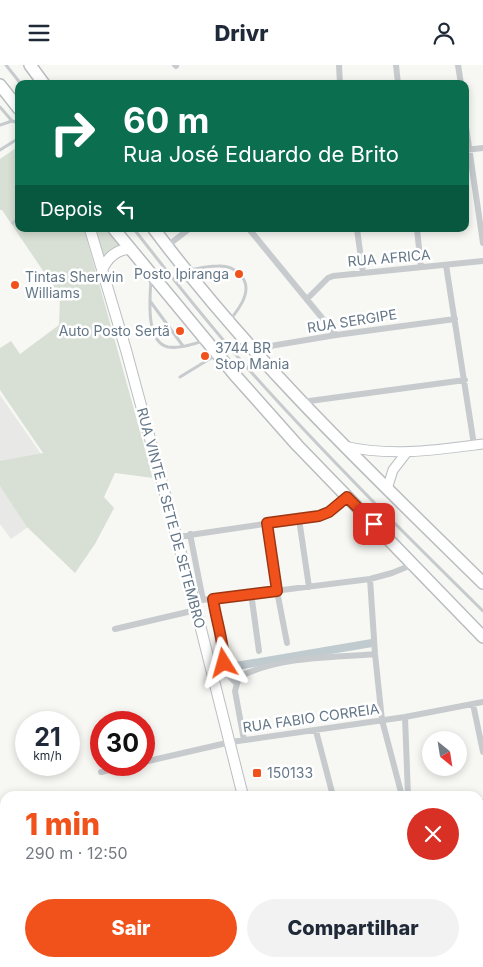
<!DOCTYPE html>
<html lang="pt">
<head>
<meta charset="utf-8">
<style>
  body { margin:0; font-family:Inter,sans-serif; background:#f2f2f3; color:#1f2937; height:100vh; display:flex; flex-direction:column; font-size:19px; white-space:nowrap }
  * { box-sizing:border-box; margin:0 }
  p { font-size:16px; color:#747a83 }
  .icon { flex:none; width:28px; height:28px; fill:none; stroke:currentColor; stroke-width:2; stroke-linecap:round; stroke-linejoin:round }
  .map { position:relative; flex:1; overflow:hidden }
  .panel { position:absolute; left:0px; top:726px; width:484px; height:176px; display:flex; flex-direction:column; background:#fff; border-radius:15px 15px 0 0; box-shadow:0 2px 8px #0003 }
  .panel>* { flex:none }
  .banner { position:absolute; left:15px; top:15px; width:454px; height:152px; border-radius:10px; box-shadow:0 2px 8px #0003; background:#0b6e4f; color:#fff; overflow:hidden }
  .needle { width:32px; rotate:150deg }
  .controls { position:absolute; left:422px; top:666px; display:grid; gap:10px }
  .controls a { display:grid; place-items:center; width:45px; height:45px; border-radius:50%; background:#fff; box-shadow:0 2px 8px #0003; font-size:25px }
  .speed { position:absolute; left:15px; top:646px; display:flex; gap:10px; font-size:25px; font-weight:700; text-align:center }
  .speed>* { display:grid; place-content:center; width:65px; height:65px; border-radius:50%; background:#fff; box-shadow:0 2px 8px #0003; line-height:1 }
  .speed small { font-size:12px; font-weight:400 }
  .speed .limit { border:8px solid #d22; background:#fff; color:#111 }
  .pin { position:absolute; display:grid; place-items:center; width:42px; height:42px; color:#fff; margin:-21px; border-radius:10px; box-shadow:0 2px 8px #0006 }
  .me { position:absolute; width:55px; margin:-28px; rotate:352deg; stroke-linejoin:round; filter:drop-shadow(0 0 4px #0008) }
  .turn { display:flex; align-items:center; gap:18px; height:105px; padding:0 25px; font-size:22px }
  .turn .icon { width:65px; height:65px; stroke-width:2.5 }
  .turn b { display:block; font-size:35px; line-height:42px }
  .then { display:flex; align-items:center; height:48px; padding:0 25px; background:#0003; gap:10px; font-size:19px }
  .round { display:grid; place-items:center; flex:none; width:52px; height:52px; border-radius:26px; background:#f2f2f3 }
  .overview { display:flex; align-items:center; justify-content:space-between; height:85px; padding:0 25px }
  h1 { font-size:30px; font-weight:800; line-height:38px; color:#f1521b }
  .primary-button { display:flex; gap:10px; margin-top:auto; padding:10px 25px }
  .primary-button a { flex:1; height:58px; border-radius:30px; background:#f1521b; color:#fff; font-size:20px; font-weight:800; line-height:58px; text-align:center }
  .primary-button a+a { background:#f2f2f3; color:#1f2937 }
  header { display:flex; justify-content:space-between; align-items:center; height:65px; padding:0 25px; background:#fff; font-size:22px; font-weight:800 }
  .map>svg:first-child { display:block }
</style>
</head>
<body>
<header><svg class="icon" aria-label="menu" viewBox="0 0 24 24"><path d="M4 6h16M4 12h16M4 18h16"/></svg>Drivr<svg class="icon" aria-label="person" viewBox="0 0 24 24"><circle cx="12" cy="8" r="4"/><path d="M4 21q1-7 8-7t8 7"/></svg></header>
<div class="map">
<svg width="483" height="902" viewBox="0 0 483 902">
  <rect width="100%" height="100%" fill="#f7f8f4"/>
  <path fill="#e8e9e7" d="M0,330L71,432L11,474L0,459Z"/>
  <path fill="#d8e0d5" d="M19,81V164H84L153,413L115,408L104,432L114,443L95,479L75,508L27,462L0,421V396L43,388L0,325V283L11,276L20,289L59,260L60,231L2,145H0V94Z
    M94,164H109L122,181L104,196Z"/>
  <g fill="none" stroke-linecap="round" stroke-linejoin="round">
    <path stroke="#c0cbd0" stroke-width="8" d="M230,602L372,578"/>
    <g stroke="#b9bec3" stroke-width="11">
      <path id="secondary" d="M344,381C391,392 436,385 483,379
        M387,424L393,405L407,387"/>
    </g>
    <g stroke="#babec2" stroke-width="12">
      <path id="primary" d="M90,164L126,285L194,536L243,731
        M102,205C107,193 117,184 130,184
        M286,898L288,902"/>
    </g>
    <g stroke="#b9bdc0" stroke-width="14">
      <path id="highway" d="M30,0L44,19
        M0,20L19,44
        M114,164L234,309L297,380L483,572
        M154,164C251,294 368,405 483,518"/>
    </g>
    <path stroke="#c7cbce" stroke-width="3" d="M6,0L21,19
      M0,42L12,56L19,58
      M0,60L12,56
      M0,85L19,73
      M13,158L19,152
      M134,164C172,213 210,261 251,307C325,390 404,468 483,546
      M190,205C199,203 209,201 218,201C234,200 250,213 245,230C243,239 236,247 231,254
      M151,214C150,232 145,277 168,282C180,284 193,279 203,276
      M150,236L183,281
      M180,312L216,290"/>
    <path stroke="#c7cbce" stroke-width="6" d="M175,0L176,1
      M339,0L340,19
      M396,0L398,19
      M458,0L461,19
      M465,55L483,178
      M465,85L483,83
      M249,164L336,270
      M357,164L363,208
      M417,164L421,202
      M167,181L189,164
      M446,200L474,380
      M307,234L328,213L333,211L483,196
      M253,284L336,270L455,254
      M302,337L465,315
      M299,454L309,522
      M267,458L277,526L287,578
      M190,469L203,535
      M176,472L319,451L329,447L347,432
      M370,514L375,589L382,655L402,731
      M251,528L259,586
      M213,534L224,589L225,606L229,611L236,618
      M194,536L370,514L392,508L414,499
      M115,564L196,545
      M473,639L483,687
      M405,652L408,731
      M316,666L333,731
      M244,675L235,626L239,612C280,591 330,593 375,589
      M144,697L231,677L405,652L483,637
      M101,707L131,700
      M229,731L242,728
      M479,738L483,737
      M479,778L483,777
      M479,847L483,845
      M37,898L39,902
      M98,898L99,902
      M159,898L160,902
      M437,898L438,902
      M223,902L243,898
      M334,902L345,898"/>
    <use href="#secondary" stroke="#fff" stroke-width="9"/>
    <use href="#primary" stroke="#fff" stroke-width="10"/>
    <use href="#highway" stroke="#fff" stroke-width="11"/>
  </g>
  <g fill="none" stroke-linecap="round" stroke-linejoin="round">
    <g stroke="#9d3512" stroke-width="12">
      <path id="route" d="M224,598C224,577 216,555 213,534L277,526L267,458L319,451L329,447L347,432L374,459"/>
    </g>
    <use href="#route" stroke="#f1521b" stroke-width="9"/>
  </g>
  <g fill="#f1521b" stroke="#fff" stroke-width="2">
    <circle cx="239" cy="209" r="5"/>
    <circle cx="15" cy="220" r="5"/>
    <circle cx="180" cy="266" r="5"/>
    <circle cx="205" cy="291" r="5"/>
    <rect x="252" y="703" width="10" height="10" rx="2.5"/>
  </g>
  <g text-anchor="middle" stroke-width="5" stroke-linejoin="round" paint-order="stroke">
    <g font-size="14" fill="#647788" stroke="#fff">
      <text transform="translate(389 193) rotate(-5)" y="5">RUA AFRICA</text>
      <text transform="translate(352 256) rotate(-9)" y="5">RUA SERGIPE</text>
      <text transform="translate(171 453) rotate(75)" y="5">RUA VINTE E SETE DE SETEMBRO</text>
      <text transform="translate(311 653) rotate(-8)" y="5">RUA FABIO CORREIA</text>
    </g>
    <g font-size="14" fill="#647788" stroke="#fff" text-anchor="start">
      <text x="229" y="214" text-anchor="end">Posto Ipiranga</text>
      <text x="25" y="217">Tintas Sherwin<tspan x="25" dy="16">Williams</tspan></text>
      <text x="170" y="271" text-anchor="end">Auto Posto Sertã</text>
      <text x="215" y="288">3744 BR<tspan x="215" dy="16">Stop Mania</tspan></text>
      <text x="267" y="713">150133</text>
    </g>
  </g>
</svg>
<div class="controls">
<a><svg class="needle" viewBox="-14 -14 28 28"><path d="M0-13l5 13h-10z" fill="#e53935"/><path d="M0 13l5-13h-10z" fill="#747a83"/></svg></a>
</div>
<div class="speed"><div>21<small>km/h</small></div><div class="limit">30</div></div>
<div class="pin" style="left:374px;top:459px;background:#d93025"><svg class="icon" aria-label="arrive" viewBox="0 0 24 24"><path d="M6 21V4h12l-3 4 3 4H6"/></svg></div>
<svg class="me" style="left:224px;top:598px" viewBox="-20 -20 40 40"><path d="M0-17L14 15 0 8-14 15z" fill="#f1521b" stroke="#fff" stroke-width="4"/></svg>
<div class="banner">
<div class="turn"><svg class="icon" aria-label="right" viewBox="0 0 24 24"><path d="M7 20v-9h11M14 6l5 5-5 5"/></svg><div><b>60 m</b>Rua José Eduardo de Brito</div></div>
<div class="then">Depois<svg class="icon" aria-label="left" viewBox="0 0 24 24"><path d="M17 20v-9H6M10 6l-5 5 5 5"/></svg></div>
</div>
<section class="panel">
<div class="overview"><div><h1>1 min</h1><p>290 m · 12:50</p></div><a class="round" style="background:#d93025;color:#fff"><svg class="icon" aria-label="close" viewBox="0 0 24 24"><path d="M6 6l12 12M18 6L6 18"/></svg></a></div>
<div class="primary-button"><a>Sair</a><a>Compartilhar</a></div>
</section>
</div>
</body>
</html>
